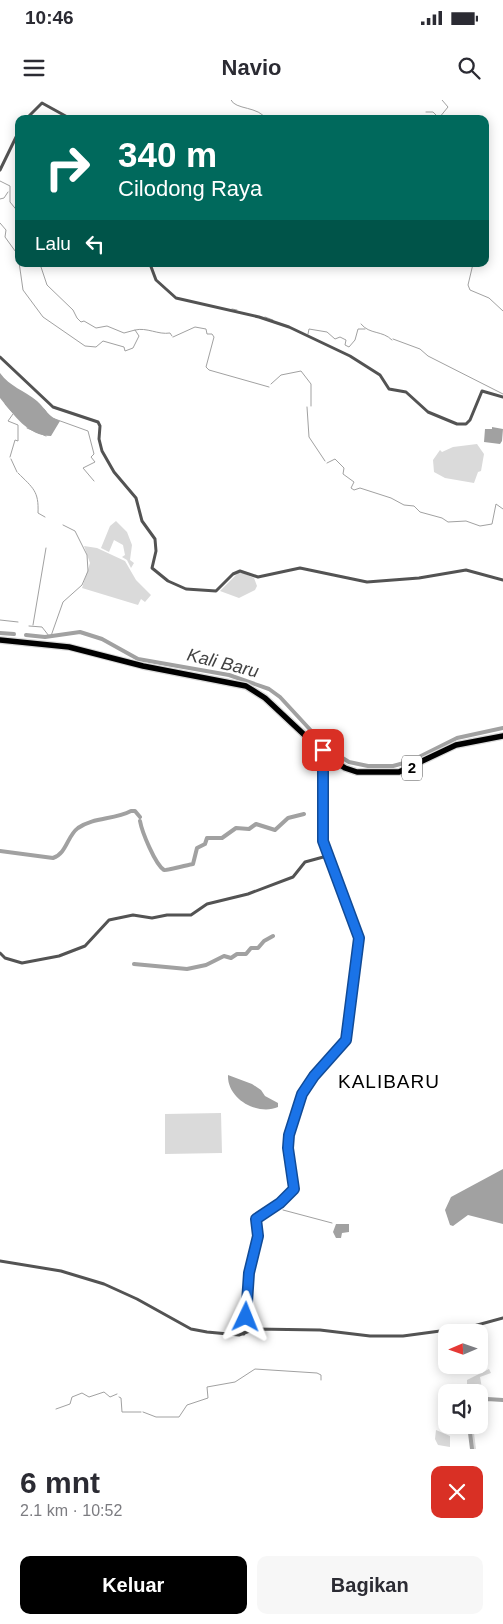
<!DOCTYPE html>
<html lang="id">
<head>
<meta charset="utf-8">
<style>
  body { margin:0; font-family:Helvetica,sans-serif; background:#f7f7f7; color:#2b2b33; height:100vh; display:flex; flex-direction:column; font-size:19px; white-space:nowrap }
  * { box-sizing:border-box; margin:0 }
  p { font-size:16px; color:#7c7c81 }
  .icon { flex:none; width:28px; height:28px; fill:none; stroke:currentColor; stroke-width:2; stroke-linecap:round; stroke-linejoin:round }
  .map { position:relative; height:1349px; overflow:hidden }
  .panel { display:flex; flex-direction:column; background:#fff; flex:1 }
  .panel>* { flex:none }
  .top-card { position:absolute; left:15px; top:15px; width:474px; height:152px; border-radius:10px; box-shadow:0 2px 12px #0003; background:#00695c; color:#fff; overflow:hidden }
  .needle { width:32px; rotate:268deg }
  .buttons { position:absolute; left:438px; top:1224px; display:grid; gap:10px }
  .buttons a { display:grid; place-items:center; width:50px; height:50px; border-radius:10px; background:#fff; box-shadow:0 2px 12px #0003; font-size:25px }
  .pin { position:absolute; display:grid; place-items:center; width:42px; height:42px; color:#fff; margin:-21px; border-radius:10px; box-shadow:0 2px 8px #0006 }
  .me { position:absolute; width:55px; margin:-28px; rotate:2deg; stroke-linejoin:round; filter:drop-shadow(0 0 4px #0008) }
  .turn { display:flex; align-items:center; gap:18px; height:105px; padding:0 20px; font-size:22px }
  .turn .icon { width:65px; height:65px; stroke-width:2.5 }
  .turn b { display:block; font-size:35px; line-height:42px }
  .then { display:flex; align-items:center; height:48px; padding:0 20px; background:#0003; gap:10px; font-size:19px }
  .round { display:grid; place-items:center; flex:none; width:52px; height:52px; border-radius:10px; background:#f7f7f7 }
  .summary { display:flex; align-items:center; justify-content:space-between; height:85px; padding:0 20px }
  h1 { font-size:30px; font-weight:800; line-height:38px }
  .primary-button { display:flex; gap:10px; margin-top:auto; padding:10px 20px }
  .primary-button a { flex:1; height:58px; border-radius:10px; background:#000; color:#fff; font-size:20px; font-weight:800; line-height:58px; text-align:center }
  .primary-button a+a { background:#f7f7f7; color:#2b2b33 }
  .status { display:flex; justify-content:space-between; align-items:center; height:35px; padding:0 25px; background:#fff; direction:ltr }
  .status svg { height:14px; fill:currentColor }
  header { display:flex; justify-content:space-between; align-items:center; height:65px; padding:0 20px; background:#fff; font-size:22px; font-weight:800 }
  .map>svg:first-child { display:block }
</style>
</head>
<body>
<div class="status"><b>10:46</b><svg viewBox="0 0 49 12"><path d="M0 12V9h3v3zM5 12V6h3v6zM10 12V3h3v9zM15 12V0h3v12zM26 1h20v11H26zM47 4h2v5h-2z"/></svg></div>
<header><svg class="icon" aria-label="menu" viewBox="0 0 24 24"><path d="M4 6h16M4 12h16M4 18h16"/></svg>Navio<svg class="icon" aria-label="search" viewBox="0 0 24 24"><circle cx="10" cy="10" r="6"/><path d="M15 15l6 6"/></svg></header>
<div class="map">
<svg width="503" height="1349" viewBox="0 0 503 1349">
  <rect width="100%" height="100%" fill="#fff"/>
  <path fill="#dadada" d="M477,344L484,354L481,371L478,372L474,383L445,378L434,372L433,360L440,350L442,352L453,347Z
    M116,421L127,432L132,445L130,460L134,463L131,468L127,460L122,457L125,455L123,445L114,440L109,452L101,448L110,426Z
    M84,446L97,448L125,461L136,480L151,495L145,502L141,499L138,505L82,488L90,463Z
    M238,473H243L254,478L257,486L255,490L239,498L220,491Z
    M221,1013L222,1053L165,1054V1014Z
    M489,1269L491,1273L480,1277L488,1321L479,1323V1292H467V1280Z
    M465,1325H473L476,1349H470L471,1340L469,1333H466Z
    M436,1330L450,1336V1347L438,1345L435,1339Z"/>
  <path fill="#a1a1a1" d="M0,273C10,287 24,290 37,301C46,309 48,317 60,321L51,336C28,336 14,315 0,298Z
    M492,327L503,329L502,341L500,344L484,342L485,329H492Z
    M228,975L252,984L261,990L265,996L278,1003V1007C258,1016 227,999 228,975Z
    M503,1069V1124L468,1115L453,1126L450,1125L445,1110L451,1097Z
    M336,1124H349V1132L342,1133L341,1138H336L333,1132Z"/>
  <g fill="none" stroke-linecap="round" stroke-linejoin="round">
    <path stroke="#a1a1a1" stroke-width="1" d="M231,0C235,10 259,6 266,19
      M426,12H433L439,18L448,7L442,0
      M0,81L10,86V102L19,113
      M0,99L4,98L8,92
      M0,123L6,130L5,137L18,155L23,190L43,217L85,246L96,247L103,241L124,247L125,251L133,248L139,236L135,230L124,233L107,226L96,228L84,221L81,222L77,218L73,210L47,185L40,164
      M473,164L468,185L470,190L489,198L503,211
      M232,209L237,210
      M265,217L273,220
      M361,224C370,235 382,230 392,240
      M135,230C147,227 158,235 170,233L172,236
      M308,234L309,229L327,232L335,239L340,237L346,240L345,245L349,247L355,240L358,229H365
      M173,237L195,227L206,229L207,234H212L214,237L206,267L209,270L269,287
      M393,239L420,249L428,256L503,294
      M271,284L281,275L301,271L311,284V306
      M33,299L41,306
      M5,304L14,314
      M307,307L309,337L325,361
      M44,309L49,316
      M52,318L88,331L94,354L91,357L95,362L83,368L94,381
      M27,328L46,336
      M10,357L15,340L18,341V325L8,321L13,314
      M11,359L17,372
      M327,363L335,359L344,368L343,374L354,382L351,388L354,390L360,388L391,398L404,405L414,406L420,412L442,418L448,422L466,421L480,426L492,424L496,404L503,409
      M18,373C33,388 39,391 38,413L45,417
      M0,520L18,522
      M33,525L46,448
      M29,526L42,527L49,536
      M51,536L63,502L82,485L88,471L87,455L75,431L63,425
      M283,1110L332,1123
      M119,1297L121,1298L122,1312H141
      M56,1309L70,1304L72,1297L82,1293L89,1297L104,1292L110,1297L117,1294
      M143,1312L156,1317H179L187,1305L208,1298L207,1287L235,1282L255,1269L317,1273L321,1275V1280"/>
    <path stroke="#a1a1a1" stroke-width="4" d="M0,533L14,534
      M26,535L45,537L80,532L102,539L138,559L229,575L269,589L280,597L328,649L349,662L368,666H393L411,661L457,638L503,628
      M140,721C142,732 155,764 164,770C166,771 191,764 193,764L197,748L205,744L207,738H222L236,728L249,729L256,724L275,730L288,718L304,714
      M0,751L53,758C67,753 67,736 78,728C94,717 114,720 131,711H135L140,717
      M134,864L187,869L206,865L224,856L231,858L237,854H246L251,848H258L264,841L273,836
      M479,1301L487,1299L503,1300
      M469,1325L472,1349"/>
    <g stroke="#dbdbdb" stroke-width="8">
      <path id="trunk" d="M0,540L69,547L143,566L246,586L265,598L328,657L345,668L357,672H399L456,645L503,636"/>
    </g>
    <path stroke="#535353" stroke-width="3" d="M26,19L42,3L71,19
      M0,70L19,31
      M150,164L156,180L176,198L259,217L289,227L350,256L380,275L389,289L406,292L428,312L457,324H466L470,320L482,291L503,297
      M0,257L53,307L98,322L100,326L99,339L102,351L114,372L136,398L142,421L155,439L156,451L152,468L168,481L186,489L216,491L233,474L240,471L258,477L300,468L367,482L419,478L466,470L503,480
      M0,853L5,858L22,863L59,856L85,846L109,820L133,815L152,818L167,815H191L207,804L248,794L293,777L305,762L327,756
      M0,1161L61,1171L104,1184L137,1199L191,1229L207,1232L239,1235L255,1229L320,1230L370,1236H403L470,1227L503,1218
      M244,1234L249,1173L258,1136L256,1119L280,1103L294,1089L288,1049L289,1035L299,1001L306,987L346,940L359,838L323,741L322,651"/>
    <use href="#trunk" stroke="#000" stroke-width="5.5"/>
  </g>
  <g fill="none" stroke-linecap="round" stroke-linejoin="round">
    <g stroke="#114b97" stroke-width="12">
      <path id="route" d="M246,1217L249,1173L258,1136L256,1119L280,1103L294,1089L288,1048L289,1035L302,994L314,976L346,940L359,838L323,741V650"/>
    </g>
    <use href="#route" stroke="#1a73e8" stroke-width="9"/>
  </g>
  <g text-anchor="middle" stroke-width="4" stroke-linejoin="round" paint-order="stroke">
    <rect fill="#fff" stroke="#4c4c4c" stroke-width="1" x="402" y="655.5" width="20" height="25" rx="4"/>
    <g font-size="15" font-weight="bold" fill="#000">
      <text x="412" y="673">2</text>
    </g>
    <g font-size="18" font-style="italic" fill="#424242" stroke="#fff">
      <text transform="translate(223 563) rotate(14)" y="6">Kali Baru</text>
    </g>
    <g font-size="19" letter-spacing="1" fill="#000" stroke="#fff">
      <text x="389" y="988">KALIBARU</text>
    </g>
  </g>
</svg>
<div class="buttons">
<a><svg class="needle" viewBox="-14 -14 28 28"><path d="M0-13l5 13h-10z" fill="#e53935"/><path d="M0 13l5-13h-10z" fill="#7c7c81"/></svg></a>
<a><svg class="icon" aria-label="sound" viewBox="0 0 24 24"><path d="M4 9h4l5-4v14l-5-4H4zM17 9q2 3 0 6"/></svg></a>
</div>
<div class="pin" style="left:323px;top:650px;background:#d93025"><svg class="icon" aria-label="arrive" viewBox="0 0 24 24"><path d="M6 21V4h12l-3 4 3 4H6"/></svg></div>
<svg class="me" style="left:246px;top:1217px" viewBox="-20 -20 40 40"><path d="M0-17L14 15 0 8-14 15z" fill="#1a73e8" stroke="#fff" stroke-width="4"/></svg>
<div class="top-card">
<div class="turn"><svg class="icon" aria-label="right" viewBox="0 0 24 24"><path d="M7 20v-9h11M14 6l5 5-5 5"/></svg><div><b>340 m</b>Cilodong Raya</div></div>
<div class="then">Lalu<svg class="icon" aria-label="left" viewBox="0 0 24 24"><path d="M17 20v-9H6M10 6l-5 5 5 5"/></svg></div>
</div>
</div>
<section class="panel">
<div class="summary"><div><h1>6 mnt</h1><p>2.1 km · 10:52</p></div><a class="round" style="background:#d93025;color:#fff"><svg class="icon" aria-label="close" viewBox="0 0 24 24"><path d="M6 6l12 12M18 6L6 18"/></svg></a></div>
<div class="primary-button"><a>Keluar</a><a>Bagikan</a></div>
</section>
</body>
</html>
